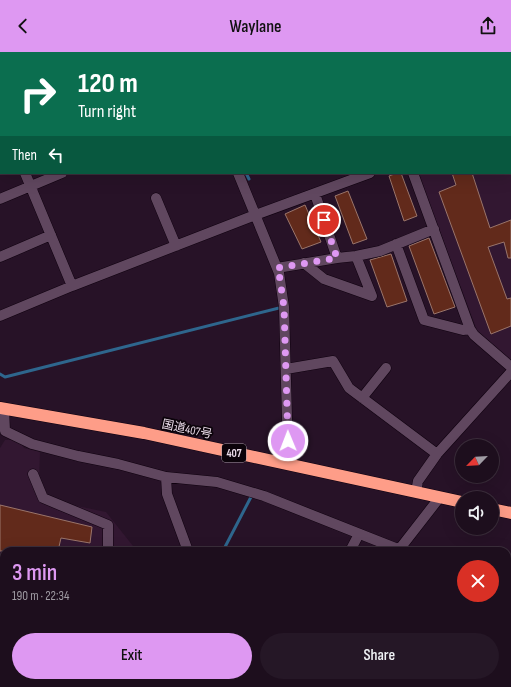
<!DOCTYPE html>
<html lang="en">
<head>
<meta charset="utf-8">
<style>
  body { margin:0; font-family:"Sofia Sans Condensed","Noto Sans JP",sans-serif; background:#251726; color:#f1f3f6; height:100vh; display:flex; flex-direction:column; font-size:15px; white-space:nowrap }
  * { box-sizing:border-box; margin:0 }
  p { font-size:13px; color:#a09ca4 }
  .icon { flex:none; width:22px; height:22px; fill:none; stroke:currentColor; stroke-width:2; stroke-linecap:round; stroke-linejoin:round }
  .map { position:relative; flex:1; overflow:hidden }
  .side { position:absolute; left:0px; top:495px; width:511px; height:140px; display:flex; flex-direction:column; background:#1d0e1d; border-radius:12px 12px 0 0; box-shadow:0 4px 16px #0002,0 0 0 1px #3b2e3b }
  .side>* { flex:none }
  .top-card { position:absolute; left:0px; top:0px; width:511px; height:122px; box-shadow:0 4px 16px #0002,0 0 0 1px #3b2e3b; background:#0b6e4f; color:#fff; overflow:hidden }
  .needle { width:26px; rotate:245deg }
  .fabs { position:absolute; left:455px; top:387px; display:grid; gap:8px }
  .fabs a { display:grid; place-items:center; width:44px; height:44px; border-radius:50%; background:#1d0e1d; box-shadow:0 4px 16px #0002,0 0 0 1px #3b2e3b; font-size:20px }
  .pin { position:absolute; display:grid; place-items:center; width:34px; height:34px; color:#fff; margin:-17px; border:2px solid #fff; border-radius:50%; box-shadow:0 1px 4px #0007 }
  .me { position:absolute; width:44px; margin:-22px; rotate:359deg; stroke-linejoin:round; filter:drop-shadow(0 0 3px #0008) }
  .turn { display:flex; align-items:center; gap:14px; height:84px; padding:0 12px; font-size:18px }
  .turn .icon { width:52px; height:52px; stroke-width:2.5 }
  .turn b { display:block; font-size:28px; line-height:34px }
  .then { display:flex; align-items:center; height:38px; padding:0 12px; background:#0003; gap:8px; font-size:15px }
  .round { display:grid; place-items:center; flex:none; width:42px; height:42px; border-radius:21px; background:#251726 }
  .head { display:flex; align-items:center; justify-content:space-between; height:68px; padding:0 12px }
  h1 { font-size:24px; font-weight:600; line-height:30px; color:#de98f2 }
  .button { display:flex; gap:8px; margin-top:auto; padding:8px 12px }
  .button a { flex:1; height:46px; border-radius:24px; background:#de98f2; color:#111; font-size:16px; font-weight:600; line-height:46px; text-align:center }
  .button a+a { background:#251726; color:#f1f3f6 }
  header { display:flex; justify-content:space-between; align-items:center; height:52px; padding:0 12px; background:#de98f2; color:#111; font-size:18px; font-weight:600 }
  .map>svg:first-child { display:block }
</style>
</head>
<body>
<header><svg class="icon" aria-label="back" viewBox="0 0 24 24"><path d="M15 5l-7 7 7 7"/></svg>Waylane<svg class="icon" aria-label="share" viewBox="0 0 24 24"><path d="M12 15V3M7 8l5-5 5 5M5 13v7h14v-7"/></svg></header>
<div class="map">
<svg width="511" height="635" viewBox="0 0 511 635">
  <rect width="100%" height="100%" fill="#271227"/>
  <path fill="#321731" d="M511,76V308L478,281L418,121H510Z
    M5,388H13L21,391L24,396L40,400L39,429L49,444L58,450L106,460L137,499H4V631H169V635H0V396Z"/>
  <g fill="none" stroke-linecap="round" stroke-linejoin="round">
    <path stroke="#2e668d" stroke-width="3" d="M195,0L196,1
      M246,121L249,127
      M0,322L5,325L283,255
      M225,499V495L252,443
      M244,635L246,631"/>
  </g>
  <path fill="#622a1b" stroke="#9a756b" d="M397,121H401L417,164L404,169L389,124Z
    M452,121H472L490,176L511,168V206H508L504,190L488,195L507,247L511,246V274L491,282L439,140L456,133Z
    M348,139L367,187L353,192L335,144Z
    M305,153L321,190L302,197L285,162Z
    M429,186L455,255L434,262L409,194Z
    M391,202L407,249L387,255L370,208Z
    M0,453L92,475L90,491L61,486L58,499H0Z"/>
  <g fill="none" stroke-linecap="round" stroke-linejoin="round">
    <g stroke="#0f010f" stroke-width="11">
      <path id="minor" d="M44,0L45,1
        M186,0L187,1
        M497,0L498,1
        M510,34L511,36
        M0,61L1,64
        M510,69L511,68
        M0,89H1
        M25,121L72,234
        M238,121L279,221L284,255L288,403L287,412
        M413,121L470,277L474,283L511,315
        M315,142L337,206
        M156,146L176,194
        M0,147L62,121
        M396,192L424,268L463,278L470,277
        M0,205L51,183
        M304,211L324,227L372,244L356,204
        M277,216L337,206L356,204L380,199L434,177
        M0,264L72,234L250,165L370,121
        M286,317L333,309L349,336L437,402
        M362,346L386,316
        M4,357L5,379L32,392L78,404L118,412L166,425L217,430L264,444L403,499
        M33,422L43,446L108,473V499
        M166,425L167,442L188,499
        M416,440L418,429L437,402L511,320
        M350,499L359,482
        M398,499L440,445
        M0,519H4
        M507,543L511,544
        M0,623L4,625
        M23,631L36,635
        M201,631V635
        M459,631L475,635
        M98,635L99,631
        M297,635L298,631
        M343,635L359,631"/>
    </g>
    <g stroke="#0f010f" stroke-width="13">
      <path id="highway" d="M0,356L144,381L462,450
        M492,457L511,461"/>
    </g>
    <use href="#minor" stroke="#60475f" stroke-width="10"/>
    <use href="#highway" stroke="#fe9d88" stroke-width="12"/>
  </g>
  <g fill="none" stroke-linecap="round" stroke-linejoin="round">
    <path stroke="#de98f2" stroke-width="7" stroke-dasharray="0 12.6" d="M288,389L284,255L279,221L277,216L337,206L324,168"/>
  </g>
  <g text-anchor="middle" stroke-width="3.5" stroke-linejoin="round" paint-order="stroke">
    <rect fill="#0b030a" stroke="#a69aa5" stroke-width="1" x="222" y="392" width="24" height="18" rx="3"/>
    <g font-size="11" font-weight="bold" fill="#e9dae8">
      <text x="234" y="405">407</text>
    </g>
    <g font-size="12" fill="#e9dae8" stroke="#0b030a">
      <text transform="translate(187 377) rotate(12)" y="4">国道407号</text>
    </g>
  </g>
</svg>
<div class="fabs">
<a><svg class="needle" viewBox="-14 -14 28 28"><path d="M0-13l5 13h-10z" fill="#e53935"/><path d="M0 13l5-13h-10z" fill="#a09ca4"/></svg></a>
<a><svg class="icon" aria-label="sound" viewBox="0 0 24 24"><path d="M4 9h4l5-4v14l-5-4H4zM17 9q2 3 0 6"/></svg></a>
</div>
<div class="pin" style="left:324px;top:168px;background:#d93025"><svg class="icon" aria-label="arrive" viewBox="0 0 24 24"><path d="M6 21V4h12l-3 4 3 4H6"/></svg></div>
<svg class="me" style="left:288px;top:389px" viewBox="-20 -20 40 40"><circle r="17" fill="#de98f2" stroke="#fff" stroke-width="3"/><path d="M0-11L8 9 0 5-8 9z" fill="#fff"/></svg>
<div class="top-card">
<div class="turn"><svg class="icon" aria-label="right" viewBox="0 0 24 24"><path d="M7 20v-9h11M14 6l5 5-5 5"/></svg><div><b>120 m</b>Turn right</div></div>
<div class="then">Then<svg class="icon" aria-label="left" viewBox="0 0 24 24"><path d="M17 20v-9H6M10 6l-5 5 5 5"/></svg></div>
</div>
<section class="side">
<div class="head"><div><h1>3 min</h1><p>190 m · 22:34</p></div><a class="round" style="background:#d93025;color:#fff"><svg class="icon" aria-label="close" viewBox="0 0 24 24"><path d="M6 6l12 12M18 6L6 18"/></svg></a></div>
<div class="button"><a>Exit</a><a>Share</a></div>
</section>
</div>
</body>
</html>
